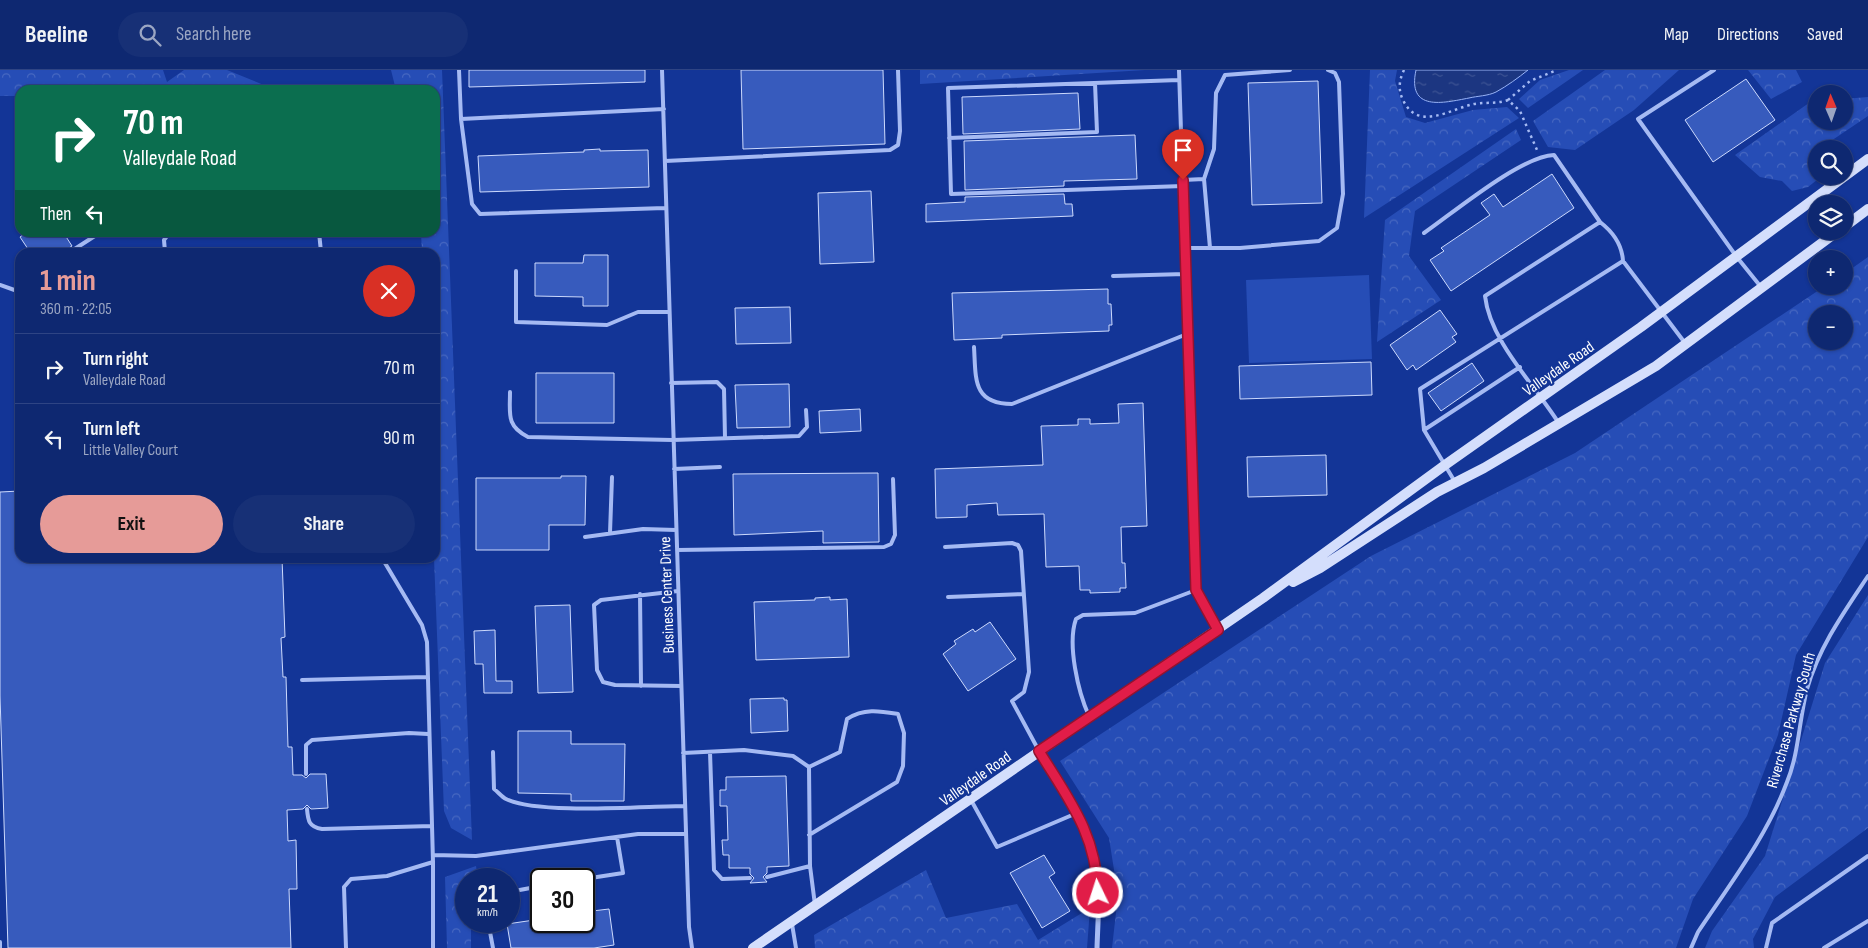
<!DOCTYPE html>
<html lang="en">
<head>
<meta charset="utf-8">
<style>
  body { margin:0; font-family:"Sofia Sans Condensed",sans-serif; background:#173076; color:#f1f3f6; height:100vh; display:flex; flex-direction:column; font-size:19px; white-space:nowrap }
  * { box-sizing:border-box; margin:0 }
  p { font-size:16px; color:#9ba6c3 }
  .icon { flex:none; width:28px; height:28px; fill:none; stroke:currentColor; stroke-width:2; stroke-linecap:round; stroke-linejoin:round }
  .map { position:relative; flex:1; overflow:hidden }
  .details { position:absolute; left:15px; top:178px; width:425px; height:315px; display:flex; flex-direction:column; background:#0e2871; border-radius:15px; box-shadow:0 1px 4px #0004,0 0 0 1px #2e4484 }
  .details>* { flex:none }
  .top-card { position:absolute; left:15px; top:15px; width:425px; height:152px; border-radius:15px; box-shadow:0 1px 4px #0004,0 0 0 1px #2e4484; background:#0b6e4f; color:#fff; overflow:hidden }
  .needle { width:32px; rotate:358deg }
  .buttons { position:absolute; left:1808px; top:15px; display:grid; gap:10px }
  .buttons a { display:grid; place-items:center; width:45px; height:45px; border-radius:50%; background:#0e2871; box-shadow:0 1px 4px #0004,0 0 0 1px #2e4484; font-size:25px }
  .speed { position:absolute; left:455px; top:798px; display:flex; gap:10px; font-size:25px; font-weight:700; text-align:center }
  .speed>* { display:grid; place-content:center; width:65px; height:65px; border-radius:50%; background:#0e2871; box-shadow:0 1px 4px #0004,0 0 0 1px #2e4484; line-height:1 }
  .speed small { font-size:12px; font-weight:400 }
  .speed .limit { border:2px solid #111; border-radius:8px; background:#fff; color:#111 }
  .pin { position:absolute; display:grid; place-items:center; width:42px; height:42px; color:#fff; margin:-51px -21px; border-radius:50% 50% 50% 0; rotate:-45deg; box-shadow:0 0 5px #0007 }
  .pin .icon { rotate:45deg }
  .me { position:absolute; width:55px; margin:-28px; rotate:356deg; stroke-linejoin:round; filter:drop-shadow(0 0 4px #0008) }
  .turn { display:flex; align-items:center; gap:18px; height:105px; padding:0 25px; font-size:22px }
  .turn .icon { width:65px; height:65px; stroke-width:2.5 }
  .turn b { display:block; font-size:35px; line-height:42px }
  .then { display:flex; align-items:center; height:48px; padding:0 25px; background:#0003; gap:10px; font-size:19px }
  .round { display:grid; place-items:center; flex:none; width:52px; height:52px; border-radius:26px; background:#173076 }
  .headline { display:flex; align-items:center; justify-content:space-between; height:85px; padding:0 25px }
  h1 { font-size:30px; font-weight:700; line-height:38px; color:#e69b98 }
  .action { display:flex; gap:10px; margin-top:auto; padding:10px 25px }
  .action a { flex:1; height:58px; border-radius:30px; background:#e69b98; color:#111; font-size:20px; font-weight:700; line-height:58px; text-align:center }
  .action a+a { background:#173076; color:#f1f3f6 }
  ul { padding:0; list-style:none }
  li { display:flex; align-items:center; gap:15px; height:70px; padding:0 25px; border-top:1px solid #2e4484 }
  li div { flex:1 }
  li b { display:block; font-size:19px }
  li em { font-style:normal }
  header { display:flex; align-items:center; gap:30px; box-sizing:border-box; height:70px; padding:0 25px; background:#0e2871; border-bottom:1px solid #2e4484 }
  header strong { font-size:24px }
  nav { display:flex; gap:28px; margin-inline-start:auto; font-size:18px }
  .search { width:350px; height:45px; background:#173076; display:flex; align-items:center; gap:12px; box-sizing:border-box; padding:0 18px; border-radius:28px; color:#9ba6c3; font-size:19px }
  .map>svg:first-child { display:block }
</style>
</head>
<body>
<header>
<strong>Beeline</strong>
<div class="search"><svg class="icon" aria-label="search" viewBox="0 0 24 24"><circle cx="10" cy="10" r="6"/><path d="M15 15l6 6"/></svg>Search here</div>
<nav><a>Map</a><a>Directions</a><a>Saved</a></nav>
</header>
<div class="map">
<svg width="1868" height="878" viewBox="0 0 1868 878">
  <defs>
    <pattern id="forest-crowns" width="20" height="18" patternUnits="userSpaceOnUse" patternTransform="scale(1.25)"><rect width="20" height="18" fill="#264db6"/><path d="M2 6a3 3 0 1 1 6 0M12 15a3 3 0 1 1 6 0" fill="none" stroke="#4768c1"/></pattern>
    <pattern id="water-ripples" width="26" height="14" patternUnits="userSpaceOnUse" patternTransform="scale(1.25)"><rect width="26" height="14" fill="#1c3681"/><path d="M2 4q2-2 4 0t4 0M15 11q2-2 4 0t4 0" fill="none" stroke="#3e5494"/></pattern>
  </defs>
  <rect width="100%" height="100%" fill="#133597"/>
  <path fill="url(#forest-crowns)" fill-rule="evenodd" d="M0,0H163L167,12L184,0H227L276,20H20V26H0Z
    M391,0H442L472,770L451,758L444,741L434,488L435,182H422L421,163L435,162V20H396Z
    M920,0H1145L920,14Z
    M1370,0H1397L1395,11L1406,47L1425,53L1473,40L1507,37L1519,48L1364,148Z
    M1569,0H1583L1528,38L1519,29L1540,10Z
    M1605,0H1679L1634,40L1575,80L1548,77L1533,51Z
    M1748,0H1796L1802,12L1771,29Z
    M1868,27V46L1825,75V79H1816V106H1822L1808,117L1792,121L1782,111L1760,107L1735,85L1816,28V51H1844V29Z
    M1516,59L1521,70L1415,141L1409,186L1441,230L1377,272L1385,150Z
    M1868,187V467L1796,585L1778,665L1747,746L1693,829L1676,878H1112L1118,825L1109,768L1060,691L1371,486L1575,383L1825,216H1844V204ZM1816,244H1844V271H1816Z
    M1868,525V758L1775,827L1753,869L1754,878H1705L1712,861L1765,786L1825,593Z
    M476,796L478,809H466V851H471V878H447L445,807Z
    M926,800L946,848L1017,834L1038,870L1090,838L1087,878H815L814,865Z"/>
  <path fill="#264db6" d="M1369,205L1372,289L1249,293L1246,210Z"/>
  <path fill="url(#water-ripples)" stroke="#97b2f6" d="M1416,0H1528C1518,8 1507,16 1496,22C1488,26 1477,26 1469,28C1443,33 1407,42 1416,0Z"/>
  <path fill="#375bbd" stroke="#cddafd" d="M469,0H645V12L469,17Z
    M741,0H883L885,74L743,79Z
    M1746,9L1775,50L1713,92L1685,50Z
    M1318,11L1322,133L1252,135L1248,13Z
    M1078,23L1080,59L963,64L962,27Z
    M1135,65L1137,109L1064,111V116L965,120L964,71Z
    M600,79V81L648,80L649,117L480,122L478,86L584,82V80Z
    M1552,104L1574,138L1451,221L1430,190L1444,181L1441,178L1490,145L1481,133L1494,124L1503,137Z
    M871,121L874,192L820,194L818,123Z
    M1064,124L1065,134H1072L1073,146L926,152V134L965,132V127Z
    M27,162H63L72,176L62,182H30L20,167Z
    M584,185H608V236H583V227L535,226V193H583Z
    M1108,219V234H1111L1112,255H1109V261L1002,265V268L954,270L952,223Z
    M790,237L791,273L736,274L735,238Z
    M1440,240L1457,264L1452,267L1456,272L1416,300L1413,295L1407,300L1390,275Z
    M1371,292L1372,325L1240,329L1239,296Z
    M1472,293L1484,311L1441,341L1428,323Z
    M536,303H614V353H536Z
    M789,314L790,357L737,358L735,315Z
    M1143,333L1147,456L1121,457L1122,493H1125L1126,518H1120V522L1090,523V520H1080L1079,496L1046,497L1044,444L998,445L997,433L967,435V447L936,448L935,399L1043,395L1041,356L1078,355V349H1090V354L1119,353L1118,334Z
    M860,339L861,361L820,363L819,341Z
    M1326,385L1327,425L1248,427L1247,387Z
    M878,403L879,472L823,473V461L734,465L733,404Z
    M561,406H586L585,455H549V480H476V408H561Z
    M20,421V488H282L285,567L281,568L283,607H286L288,677H292L293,705H302L306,708L310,704H326L328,738L311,739L307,735L303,739L287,740L288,771L296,770L297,819H289L291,878H8L0,626V422Z
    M830,527V530L847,529L849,587L756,590L754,532L815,530V528Z
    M570,535L573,622L538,623L535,536Z
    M990,552L1016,589L968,621L943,584L956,574L954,571L973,559L975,562Z
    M495,560L496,611H512V623H484L483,594H475L474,561Z
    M784,628V630H787L788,661L751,663L750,629Z
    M518,661H571V674H625L624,731H571V724L518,723Z
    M786,706L789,796L767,797V803L763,807L767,812L750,813L754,808L750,804V798H729V785H723L722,770H728L727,736H720V720H726V707Z
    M1044,785L1055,803L1049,807L1070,841L1042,858L1010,803Z
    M609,839L614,875L594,878H511L507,854L541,849V851H584V842Z"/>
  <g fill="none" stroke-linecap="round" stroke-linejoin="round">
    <path stroke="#a5baf3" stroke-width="2.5" stroke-dasharray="2.5 4" stroke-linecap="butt" d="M1404,0C1399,10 1398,20 1403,30C1418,62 1450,39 1474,34C1486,32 1497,34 1508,30L1520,41L1537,80
      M1508,30L1530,11L1557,0"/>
    <path stroke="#a5baf3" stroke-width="4" d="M459,0L461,49L472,134L480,144L665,138
      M662,0L689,857L692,878
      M1179,0L1196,520L1217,559
      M1714,0L1638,49L1736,186L1761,217
      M1179,10L948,18L951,124L1183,116
      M461,49L664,39
      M949,68L1097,62L1095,13
      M665,91L890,80L898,75L900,61L898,0
      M1204,109L1210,178
      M1183,110L1204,109L1214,79L1216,23L1225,5L1290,0
      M319,162L321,182
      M1424,163C1453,143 1521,86 1554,85L1600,152
      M1185,178H1240L1319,171L1337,158L1343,124L1339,12L1335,3L1328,0
      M70,182L101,162
      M165,182L164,170L170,162
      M516,201V252L607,255L638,242H669
      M1113,206L1185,204
      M0,215L20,222
      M974,277C976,308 972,334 1012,334L1187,264
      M671,313L717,312L724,319L725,368
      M510,322C510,344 506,356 528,367L673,370L799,366L807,357L806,340
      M1558,352C1534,314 1490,271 1485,226L1600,152C1613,162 1622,174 1623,191
      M1424,360L1520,297
      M674,399L720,397
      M1455,412L1424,360L1420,319L1623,191L1685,273
      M610,463L612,407
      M585,467L643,459L676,460
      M945,477L1012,473L1018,475L1021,481L1029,602L1024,622L1012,631L1039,681
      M677,480L884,477L891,474L895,465L893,409
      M382,488L422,555L427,572L433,792V878
      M678,521L601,530L594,535L597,600L603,612L615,615L681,616
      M640,524L641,616
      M948,527L1023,524
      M302,610L427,607
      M1089,646C1078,622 1067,574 1076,549L1083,545L1135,543L1196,520
      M493,682L494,719C498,722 502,727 506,729C539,745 645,736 685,736
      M710,682L714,800L722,809L750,808
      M683,683L744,680L793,686L809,697L810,796L815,835
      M809,697L840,682L847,649C864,638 880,641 898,644L904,663L903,696L897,712L809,765
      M306,704V675L312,670L409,663L428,664
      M971,730L997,777L1077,743
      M307,739C308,751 309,757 322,759L432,756
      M433,785L476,786L638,764H686
      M767,807L810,796
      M584,809L623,803L617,767
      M509,822L541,816
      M488,851L493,878
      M792,854L796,878
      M0,872V878
      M346,878L344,817L351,809L387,806L433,792
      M1691,878L1698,862C1730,814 1767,766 1787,712C1799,683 1799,650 1807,619C1819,577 1844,542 1868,506
      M1766,878L1772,853L1868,786
      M1824,878L1868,851"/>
    <path stroke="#a5baf3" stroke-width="5" d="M1039,682C1057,711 1082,741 1092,775C1102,808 1098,844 1097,878"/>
    <path stroke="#d4defc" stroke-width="10" d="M1844,157L1868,139
      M1293,512L1320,498L1437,422L1484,398L1656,296L1838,161
      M753,878L1263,528L1445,395L1641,257L1868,89"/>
  </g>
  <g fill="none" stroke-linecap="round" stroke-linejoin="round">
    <g stroke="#92132f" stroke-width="12">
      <path id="route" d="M1098,823C1096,763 1069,730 1039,681L1218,560L1196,520L1183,110"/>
    </g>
    <use href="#route" stroke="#e11d48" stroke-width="9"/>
  </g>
  <g text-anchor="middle" stroke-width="4.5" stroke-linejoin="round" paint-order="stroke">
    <g font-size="16" fill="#fff" stroke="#133597">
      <text transform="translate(1558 298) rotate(-35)" y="6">Valleydale Road</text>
      <text transform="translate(666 525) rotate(-92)" y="6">Business Center Drive</text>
      <text transform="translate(1790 650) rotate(-74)" y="6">Riverchase Parkway South</text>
      <text transform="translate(975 708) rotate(-35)" y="6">Valleydale Road</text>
    </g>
  </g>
</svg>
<div class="buttons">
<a><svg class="needle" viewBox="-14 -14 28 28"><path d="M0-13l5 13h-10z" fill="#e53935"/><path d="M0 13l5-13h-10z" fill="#9ba6c3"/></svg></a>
<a><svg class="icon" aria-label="search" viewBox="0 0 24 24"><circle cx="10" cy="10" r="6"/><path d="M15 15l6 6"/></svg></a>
<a><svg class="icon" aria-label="layers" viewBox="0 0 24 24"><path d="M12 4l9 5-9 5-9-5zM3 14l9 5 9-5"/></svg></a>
<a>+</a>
<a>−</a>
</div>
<div class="speed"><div>21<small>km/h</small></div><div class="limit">30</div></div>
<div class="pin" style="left:1183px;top:110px;background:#d93025"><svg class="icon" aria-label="arrive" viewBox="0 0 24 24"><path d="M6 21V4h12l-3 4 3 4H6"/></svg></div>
<svg class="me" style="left:1098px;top:823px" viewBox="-20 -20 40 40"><circle r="17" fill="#e11d48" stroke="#fff" stroke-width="3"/><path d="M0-11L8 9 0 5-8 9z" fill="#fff"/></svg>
<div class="top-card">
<div class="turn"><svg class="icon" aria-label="right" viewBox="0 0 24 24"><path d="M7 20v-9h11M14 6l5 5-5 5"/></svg><div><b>70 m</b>Valleydale Road</div></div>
<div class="then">Then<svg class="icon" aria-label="left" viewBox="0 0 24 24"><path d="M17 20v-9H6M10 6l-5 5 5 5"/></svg></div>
</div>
<section class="details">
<div class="headline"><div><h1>1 min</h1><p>360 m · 22:05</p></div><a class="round" style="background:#d93025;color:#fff"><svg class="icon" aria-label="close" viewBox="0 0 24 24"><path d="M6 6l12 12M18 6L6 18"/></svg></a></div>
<ul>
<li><svg class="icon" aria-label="right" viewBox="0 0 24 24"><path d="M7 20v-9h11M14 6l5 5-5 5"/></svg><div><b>Turn right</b><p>Valleydale Road</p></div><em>70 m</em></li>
<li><svg class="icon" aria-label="left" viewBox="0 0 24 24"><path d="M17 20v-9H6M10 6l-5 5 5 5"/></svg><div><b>Turn left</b><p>Little Valley Court</p></div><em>90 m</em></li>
</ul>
<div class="action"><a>Exit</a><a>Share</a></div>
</section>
</div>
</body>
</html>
